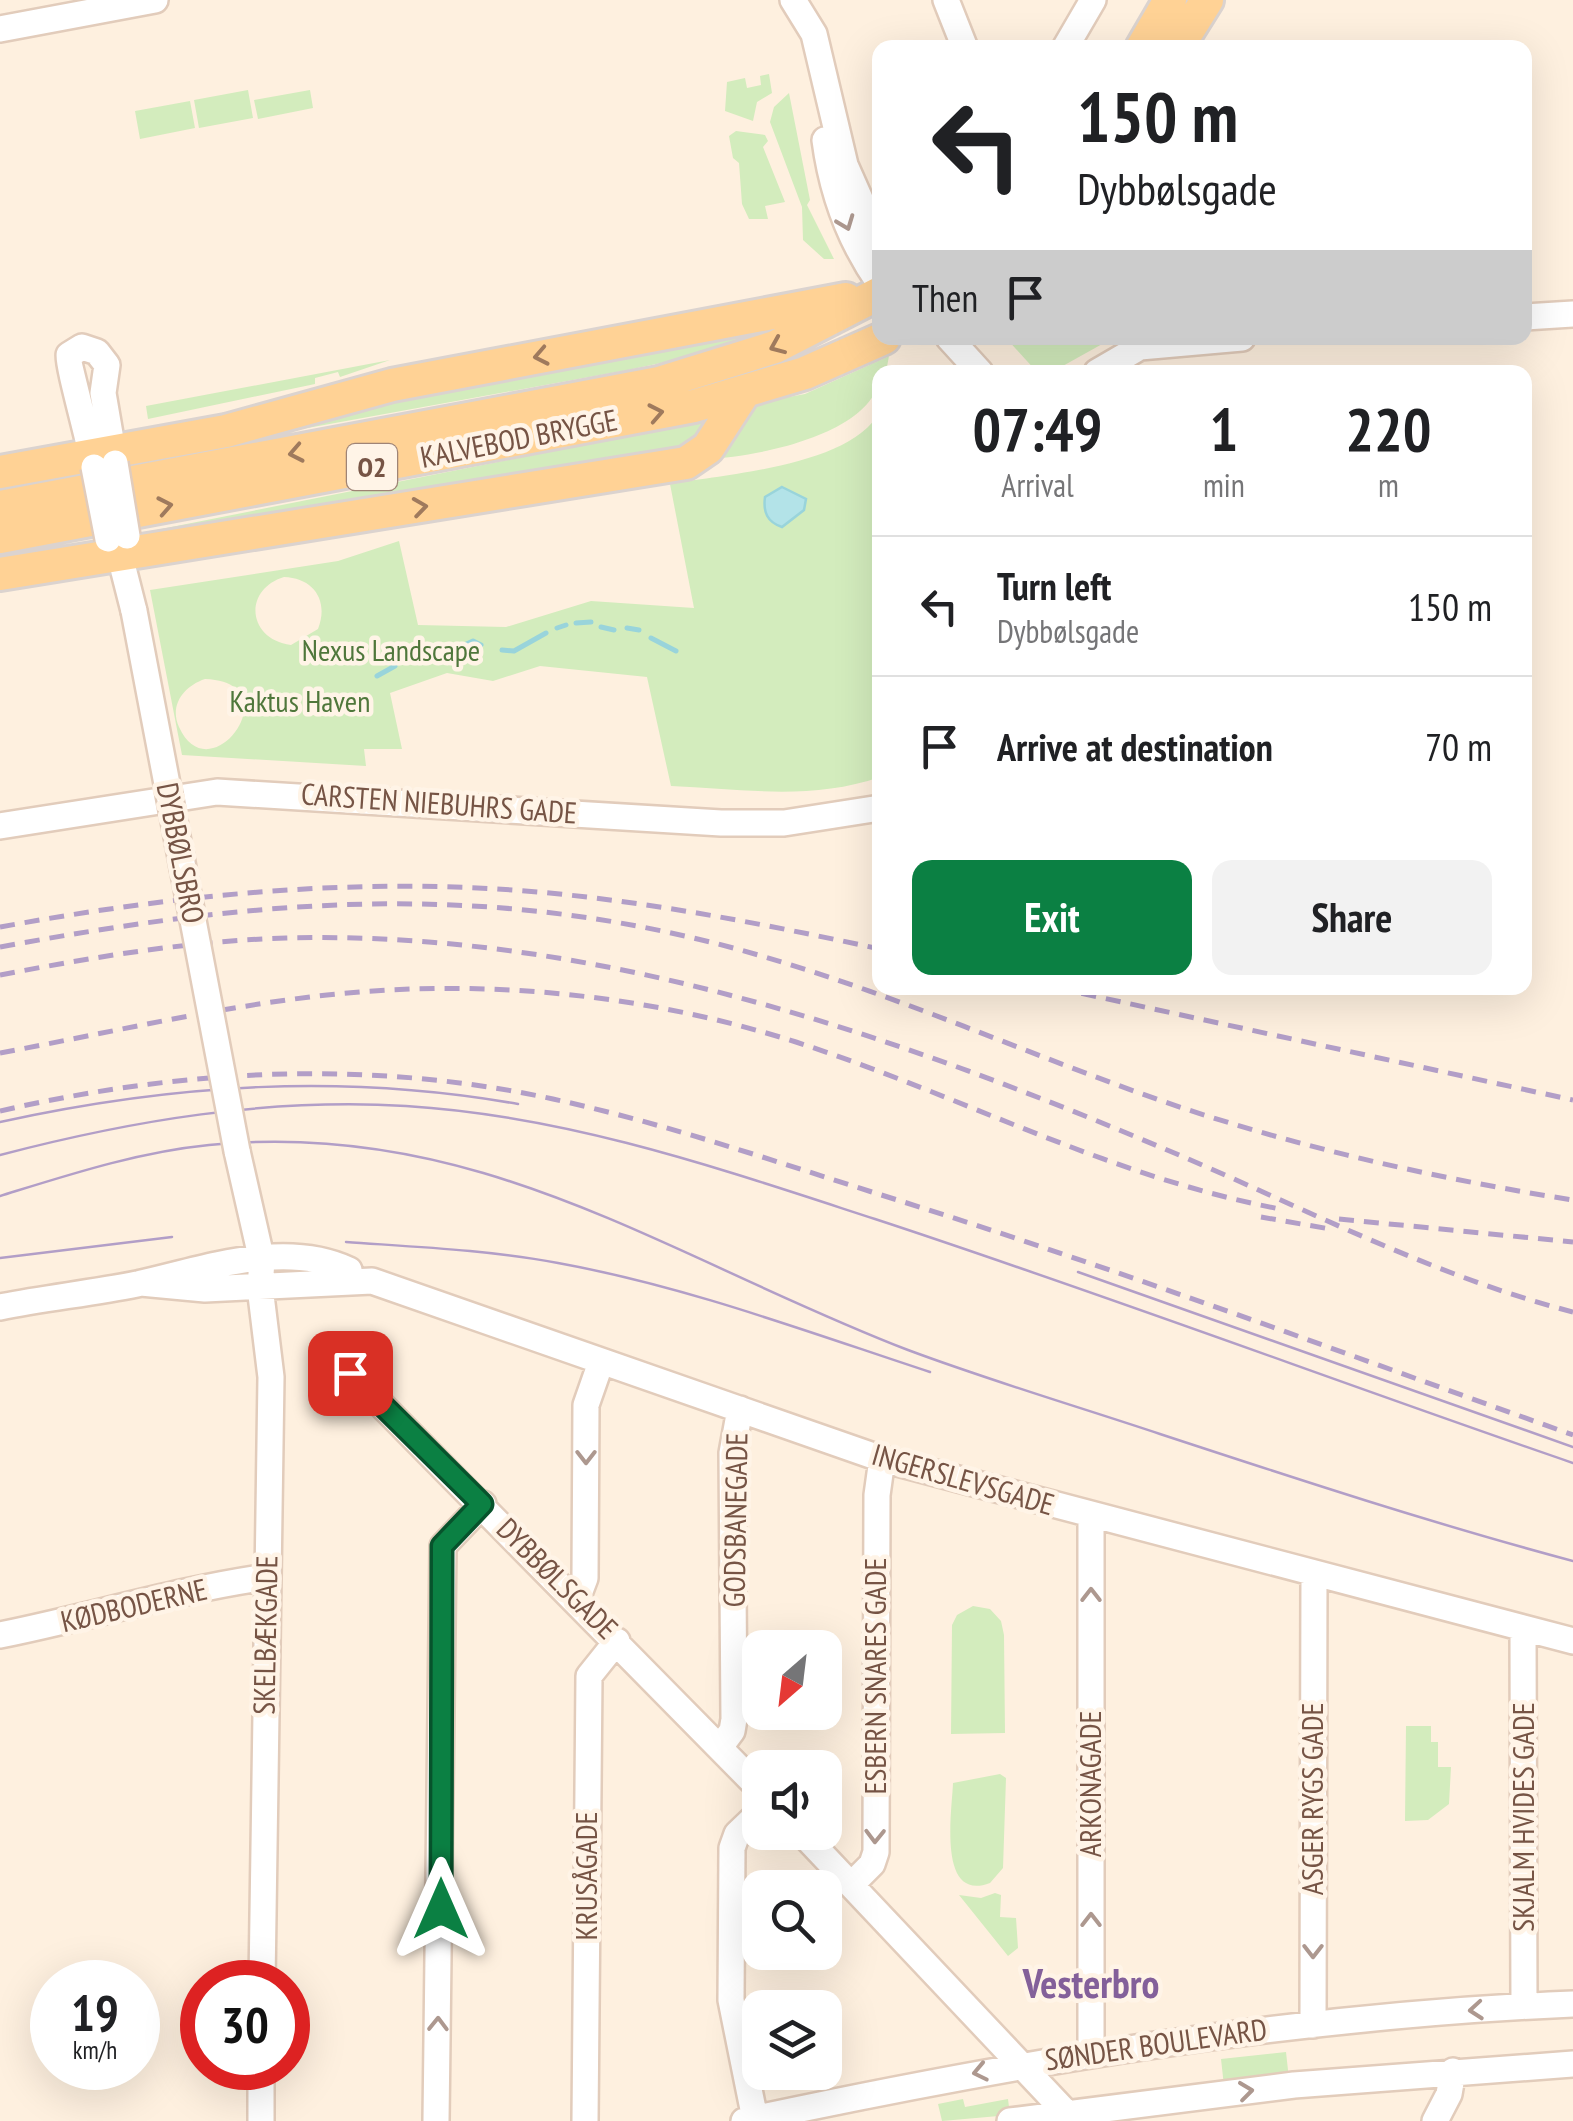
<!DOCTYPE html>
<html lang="en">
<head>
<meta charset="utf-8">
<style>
  body { margin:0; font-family:"PT Sans Narrow",sans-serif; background:#f2f2f2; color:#202124; height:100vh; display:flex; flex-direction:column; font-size:38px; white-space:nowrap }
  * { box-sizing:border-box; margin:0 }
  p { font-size:32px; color:#757577 }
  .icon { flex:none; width:55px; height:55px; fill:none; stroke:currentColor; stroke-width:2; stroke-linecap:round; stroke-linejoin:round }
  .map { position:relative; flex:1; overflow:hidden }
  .details { position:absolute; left:872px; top:365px; width:660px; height:630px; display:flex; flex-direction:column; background:#fff; border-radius:20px; box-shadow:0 10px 40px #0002 }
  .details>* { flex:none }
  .banner { position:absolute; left:872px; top:40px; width:660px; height:305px; border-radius:20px; box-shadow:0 10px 40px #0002; background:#fff; color:#202124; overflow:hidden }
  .needle { width:65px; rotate:208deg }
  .fabs { position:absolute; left:742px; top:1630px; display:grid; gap:20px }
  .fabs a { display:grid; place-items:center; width:100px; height:100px; border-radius:20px; background:#fff; box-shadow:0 10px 40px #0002; font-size:50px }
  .speed { position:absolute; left:30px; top:1960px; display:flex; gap:20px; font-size:50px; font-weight:700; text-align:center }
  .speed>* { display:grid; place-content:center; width:130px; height:130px; border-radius:50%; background:#fff; box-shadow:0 10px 40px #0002; line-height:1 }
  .speed small { font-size:25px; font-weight:400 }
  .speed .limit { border:15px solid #d22; background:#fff; color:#111 }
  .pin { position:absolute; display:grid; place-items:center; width:85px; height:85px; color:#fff; margin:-42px; border-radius:20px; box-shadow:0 5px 15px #0006 }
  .me { position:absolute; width:110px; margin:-55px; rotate:0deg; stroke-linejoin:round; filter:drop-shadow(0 0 8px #0008) }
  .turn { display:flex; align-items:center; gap:35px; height:210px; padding:0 40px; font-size:45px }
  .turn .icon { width:130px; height:130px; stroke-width:2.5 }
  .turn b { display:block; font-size:70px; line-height:85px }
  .then { display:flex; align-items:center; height:95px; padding:0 40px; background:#0003; gap:20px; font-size:38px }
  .eta { display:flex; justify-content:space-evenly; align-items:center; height:170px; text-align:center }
  .eta b { font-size:60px; font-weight:700; line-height:70px }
  .cta { display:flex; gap:20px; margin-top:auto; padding:20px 40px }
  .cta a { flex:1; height:115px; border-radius:20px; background:#0b8043; color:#fff; font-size:40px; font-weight:700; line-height:115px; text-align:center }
  .cta a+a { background:#f2f2f2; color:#202124 }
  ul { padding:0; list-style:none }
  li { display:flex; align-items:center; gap:30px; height:140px; padding:0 40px; border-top:2px solid #e0e0e0 }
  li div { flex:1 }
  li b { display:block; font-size:38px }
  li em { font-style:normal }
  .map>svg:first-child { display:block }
</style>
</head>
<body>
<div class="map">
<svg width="1573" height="2121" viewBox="0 0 1573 2121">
  <rect width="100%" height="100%" fill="#fef0df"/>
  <path fill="#d3ecbd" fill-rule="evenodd" d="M769,74L772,93L757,102L753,121L725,111L727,82L745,78L747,88L761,85L760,76Z
    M248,90L253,118L199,128L194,100Z
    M310,90L313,108L258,119L254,100Z
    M789,93L810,200L807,205L834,259H824L803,240L802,207L770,122L774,107Z
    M190,101L195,128L140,139L135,111Z
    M736,131L765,135L768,141L763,147L785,202L765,206L768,219H749L742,204L739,163L733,158L729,136Z
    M741,330L771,331L731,348L628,370L258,437L315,416Z
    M1006,338H1113L1052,372H1037Z
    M889,356L886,372H880C880,433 757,457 708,459L751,404L805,394Z
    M390,360L340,377L338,372L315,378V384L148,419L146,406Z
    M880,411V777C811,801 742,789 671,786L647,677L540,666L493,681L447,673L390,693L402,749H364L366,766L182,755L150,590L338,561L399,541L418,625L506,627L591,601L694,608L670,484C726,474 852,466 880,411ZM284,577C314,578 329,601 318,629L291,645C248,640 242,590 284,577ZM205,679C293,682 210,796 179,727C169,705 184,686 205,679Z
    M715,414L690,451L147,541L146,532L664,429Z
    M973,1606L990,1609L1001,1621L1004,1635L1005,1733L951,1734L952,1625L957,1615Z
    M1406,1726H1431V1742H1438V1767H1451L1449,1804L1428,1820L1405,1821Z
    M1000,1774L1006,1778L1003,1868L990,1883C937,1903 952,1811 953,1783Z
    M995,1893L1001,1895L1000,1917L1016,1918L1018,1948L1008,1956L959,1895L981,1898Z
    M1286,2052L1289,2079L1224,2086L1221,2059Z
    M963,2099L965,2107L1008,2099L1010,2115L942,2121L938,2104Z"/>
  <path fill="#b3e3e8" stroke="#99d4db" stroke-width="2.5" d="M782,487L806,499L804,510L782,527C767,522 763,512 765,497Z"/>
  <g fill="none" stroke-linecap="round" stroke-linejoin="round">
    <path stroke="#99d4db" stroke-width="5" d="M576,623L591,622
      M601,627L614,630
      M557,628L566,625
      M627,628L639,630
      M651,638L676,651
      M460,647L473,641L481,645
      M502,650L514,651L546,633
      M416,661L437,658
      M377,676L395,666"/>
    <g stroke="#e2ccbb" stroke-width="30">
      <path id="minor" d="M793,0L814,34L845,165L880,244
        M946,0L965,48
        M0,29L155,0
        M1065,48L1093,0
        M825,140C832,193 849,240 880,284
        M1525,317L1573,314
        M949,338L980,372
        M1097,372L1140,347L1242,338
        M94,467C91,447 67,362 69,355L82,347L97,352L107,365L103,393L115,463
        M111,543L120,556L134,611
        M0,826L217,792L721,823H784L880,808
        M237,1151L262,1261L260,1287L271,1377L262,1982
        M141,1283L205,1289L372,1281L882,1459L1573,1641
        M0,1307C45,1298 92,1293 137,1284C202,1270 283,1239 349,1270
        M350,1373L760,1789
        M1091,1516V2052
        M577,1599L585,1578L586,1405L601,1362
        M1523,1629L1524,2006
        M0,1635C90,1617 176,1590 267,1577
        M720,1747L732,1731L734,1719L732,1453L740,1409
        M801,1832L1074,2121
        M851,1885L872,1864L876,1852L877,1495L882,1459
        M1313,2025L1314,1573
        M755,2119L731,2000L732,1848L737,1834L760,1812
        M261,2121V2068
        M436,2121L443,1546L483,1504
        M585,2121L589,1676L617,1641
        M744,2121C1018,2062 1293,2016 1573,2004
        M1010,2121L1294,2085L1573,2064
        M1435,2121L1449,2094L1453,2071"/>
    </g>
    <g stroke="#dbd3cf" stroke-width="38">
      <path id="major" d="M1142,48L1170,0
        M1177,48L1207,0
        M0,472L226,431L392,385L846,299
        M0,507L659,383L775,347L880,293
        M0,537L694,406L805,373L884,338
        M0,574L686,463L708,448L743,394"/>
    </g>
    <use href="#minor" stroke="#fff" stroke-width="25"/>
    <use href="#major" stroke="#ffd295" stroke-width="32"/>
    <path stroke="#b29ec7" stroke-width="2.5" d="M0,1122C173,1084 343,1073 518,1104
      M0,1155C134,1120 267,1098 406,1106C569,1116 721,1169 875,1219C1110,1296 1340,1383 1573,1463
      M0,1196C68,1175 138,1152 209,1145C479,1118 669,1258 908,1350C991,1381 1076,1406 1160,1434C1297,1479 1434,1524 1573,1561
      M346,1242C417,1247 488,1250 558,1263C685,1286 808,1332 930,1372
      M0,1258L172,1237
      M1078,1272L1573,1447"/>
    <path stroke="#b29ec7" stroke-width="5" stroke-dasharray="15 10" stroke-linecap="butt" d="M0,927C170,896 340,878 513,890C637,899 759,923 880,949
      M0,947C228,905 433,883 662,931C836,967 996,1043 1162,1101C1296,1147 1433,1178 1573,1200
      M0,975C94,957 189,941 286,938C588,930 885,1031 1160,1147C1297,1204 1429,1275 1573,1312
      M1057,988L1573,1100
      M0,1053C108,1033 217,1007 327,995C484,978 645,994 796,1042C960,1095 1110,1177 1280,1209
      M0,1111C182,1069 369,1059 553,1099C668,1124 779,1163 891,1198C1121,1270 1346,1354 1573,1435
      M1261,1217L1330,1229
      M1339,1219L1573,1242"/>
    <g stroke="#e2ccbb" stroke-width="30" stroke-linecap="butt">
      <path id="minor-bridge" d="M115,463L127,536
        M94,467L108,539
        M134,611L237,1151"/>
    </g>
    <use href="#minor-bridge" stroke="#fff" stroke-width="25"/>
  </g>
  <defs><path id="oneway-chevron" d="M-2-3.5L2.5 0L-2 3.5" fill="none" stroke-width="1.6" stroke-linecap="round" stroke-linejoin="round" transform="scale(2.5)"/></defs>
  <g stroke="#ad988f">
    <use href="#oneway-chevron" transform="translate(846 223) rotate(69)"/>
    <use href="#oneway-chevron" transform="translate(586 1457) rotate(90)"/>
    <use href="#oneway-chevron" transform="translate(1091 1595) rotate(-90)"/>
    <use href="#oneway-chevron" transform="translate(875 1836) rotate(91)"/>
    <use href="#oneway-chevron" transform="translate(1091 1920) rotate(-90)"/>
    <use href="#oneway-chevron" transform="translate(1313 1951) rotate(90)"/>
    <use href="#oneway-chevron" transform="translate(1476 2010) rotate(175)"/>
    <use href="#oneway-chevron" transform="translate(438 2024) rotate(-89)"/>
    <use href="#oneway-chevron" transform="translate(980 2072) rotate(168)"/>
    <use href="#oneway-chevron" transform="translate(1246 2091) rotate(-7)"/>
  </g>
  <g stroke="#9f7a5d">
    <use href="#oneway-chevron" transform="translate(777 346) rotate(157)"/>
    <use href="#oneway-chevron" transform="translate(541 356) rotate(169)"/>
    <use href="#oneway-chevron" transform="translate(656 413) rotate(-11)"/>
    <use href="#oneway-chevron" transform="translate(296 453) rotate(169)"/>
    <use href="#oneway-chevron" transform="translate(165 506) rotate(-11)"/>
    <use href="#oneway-chevron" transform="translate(420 507) rotate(-8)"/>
  </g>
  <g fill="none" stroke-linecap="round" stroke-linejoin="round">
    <g stroke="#07532c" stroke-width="25">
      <path id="route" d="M350,1373L482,1504L442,1546L441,1909"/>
    </g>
    <use href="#route" stroke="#0b8043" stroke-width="18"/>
  </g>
  <g text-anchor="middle" stroke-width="9" stroke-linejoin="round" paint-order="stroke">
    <rect fill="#fff4e7" stroke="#9f8476" stroke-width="2.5" x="347" y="444" width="50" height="46" rx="8"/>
    <g font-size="28" font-weight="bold" fill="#765445">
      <text x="372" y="477">O2</text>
    </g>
    <g font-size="30" fill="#765445" stroke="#fff4e7">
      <text transform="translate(519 439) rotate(-11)" y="10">KALVEBOD BRYGGE</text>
      <text transform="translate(439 804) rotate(4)" y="10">CARSTEN NIEBUHRS GADE</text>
      <text transform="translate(180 853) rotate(79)" y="10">DYBBØLSBRO</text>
      <text transform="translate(963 1480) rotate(16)" y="10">INGERSLEVSGADE</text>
      <text transform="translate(736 1520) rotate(-89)" y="10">GODSBANEGADE</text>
      <text transform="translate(557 1579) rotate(45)" y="10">DYBBØLSGADE</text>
      <text transform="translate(134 1606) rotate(-13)" y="10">KØDBODERNE</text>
      <text transform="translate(266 1635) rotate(-89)" y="10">SKELBÆKGADE</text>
      <text transform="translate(876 1676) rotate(-90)" y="10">ESBERN SNARES GADE</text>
      <text transform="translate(1091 1784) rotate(-90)" y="10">ARKONAGADE</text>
      <text transform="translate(1313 1799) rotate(-90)" y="10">ASGER RYGS GADE</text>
      <text transform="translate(1524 1817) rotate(-90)" y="10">SKJALM HVIDES GADE</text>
      <text transform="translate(587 1876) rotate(-90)" y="10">KRUSÅGADE</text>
      <text transform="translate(1156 2045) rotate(-8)" y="10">SØNDER BOULEVARD</text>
    </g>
    <g font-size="30" fill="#4f773b" stroke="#fff4e7">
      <text x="391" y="661">Nexus Landscape</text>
      <text x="300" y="712">Kaktus Haven</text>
    </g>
    <g font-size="40" font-weight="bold" fill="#83609a" stroke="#fff4e7">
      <text x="1091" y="1998">Vesterbro</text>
    </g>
  </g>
</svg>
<div class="fabs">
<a><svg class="needle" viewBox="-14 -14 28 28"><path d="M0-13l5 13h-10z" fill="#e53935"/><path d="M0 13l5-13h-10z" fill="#757577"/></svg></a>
<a><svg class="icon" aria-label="sound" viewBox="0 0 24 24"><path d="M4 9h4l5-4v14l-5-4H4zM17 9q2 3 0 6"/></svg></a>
<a><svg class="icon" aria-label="search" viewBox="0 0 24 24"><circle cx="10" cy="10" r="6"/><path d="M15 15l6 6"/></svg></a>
<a><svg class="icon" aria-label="layers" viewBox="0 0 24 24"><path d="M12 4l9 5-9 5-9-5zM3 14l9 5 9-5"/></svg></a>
</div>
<div class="speed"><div>19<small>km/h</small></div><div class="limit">30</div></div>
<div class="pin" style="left:350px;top:1373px;background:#d93025"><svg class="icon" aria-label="arrive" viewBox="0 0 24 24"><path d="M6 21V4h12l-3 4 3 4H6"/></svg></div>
<svg class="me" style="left:441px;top:1909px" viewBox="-20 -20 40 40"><path d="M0-17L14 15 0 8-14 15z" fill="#0b8043" stroke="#fff" stroke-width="4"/></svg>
<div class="banner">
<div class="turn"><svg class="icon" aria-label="left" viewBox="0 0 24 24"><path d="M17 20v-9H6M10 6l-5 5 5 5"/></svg><div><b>150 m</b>Dybbølsgade</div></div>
<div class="then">Then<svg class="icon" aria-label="arrive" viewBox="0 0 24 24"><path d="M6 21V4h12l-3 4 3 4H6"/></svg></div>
</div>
<section class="details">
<div class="eta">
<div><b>07:49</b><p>Arrival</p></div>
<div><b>1</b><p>min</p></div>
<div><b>220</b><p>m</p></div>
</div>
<ul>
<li><svg class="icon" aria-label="left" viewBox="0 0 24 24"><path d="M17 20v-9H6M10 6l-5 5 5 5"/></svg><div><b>Turn left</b><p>Dybbølsgade</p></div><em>150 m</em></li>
<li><svg class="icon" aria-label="arrive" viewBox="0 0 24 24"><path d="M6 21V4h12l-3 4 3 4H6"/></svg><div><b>Arrive at destination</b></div><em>70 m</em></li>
</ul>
<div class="cta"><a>Exit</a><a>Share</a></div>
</section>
</div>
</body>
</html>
